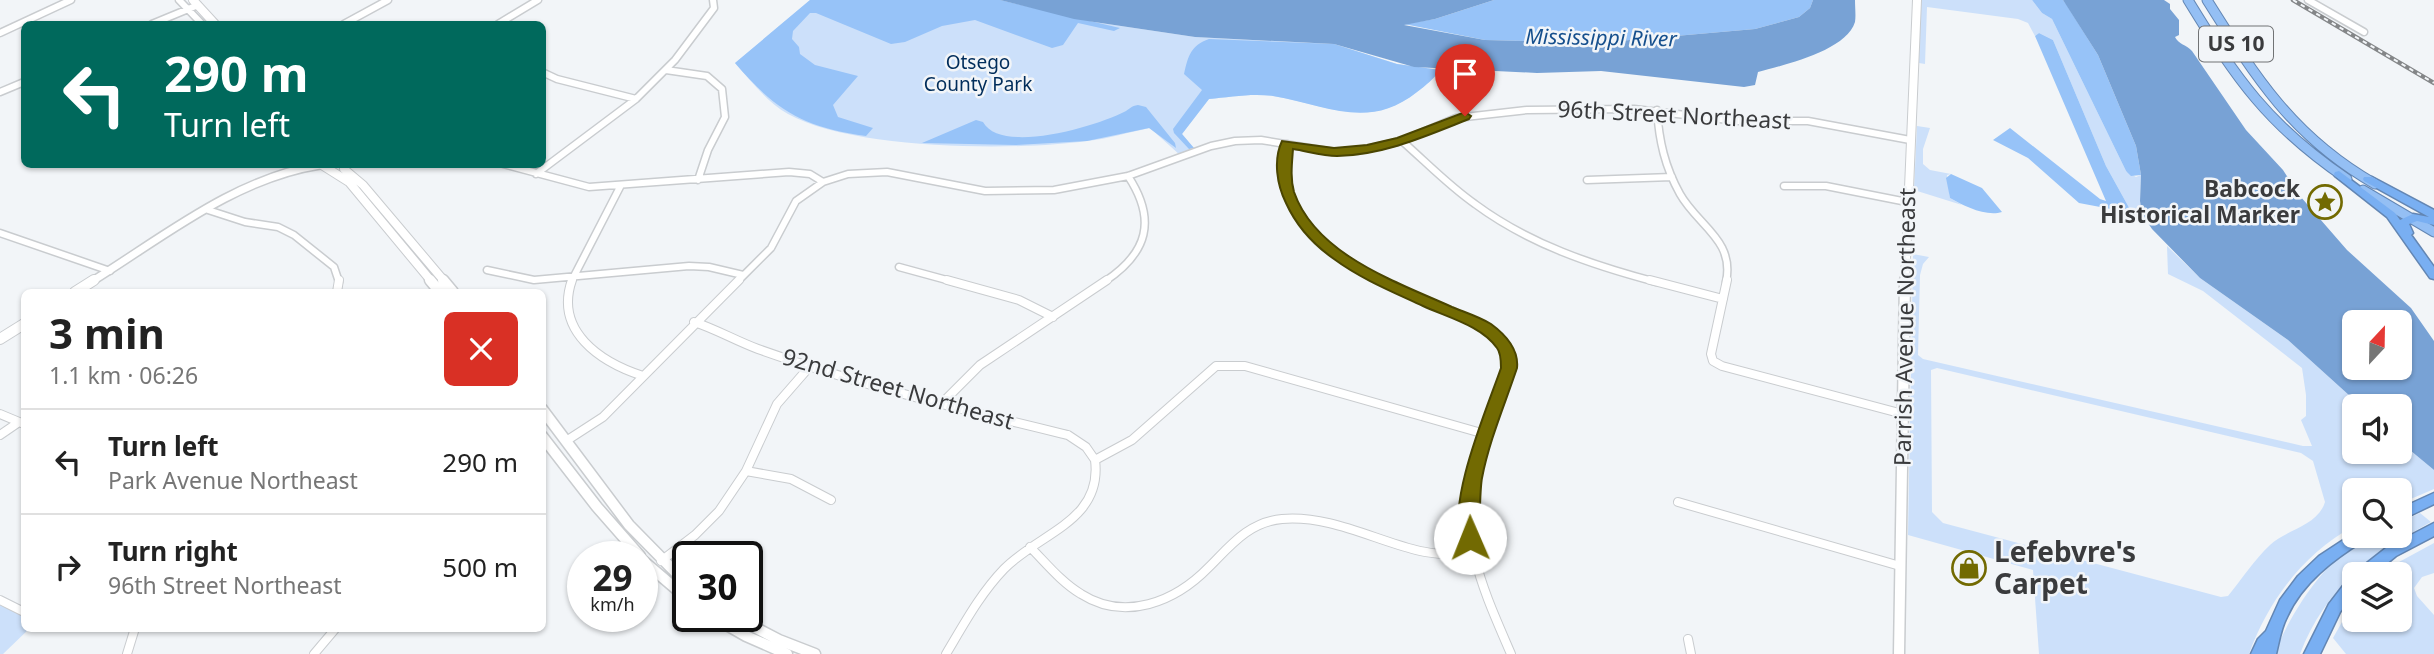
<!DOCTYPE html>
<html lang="en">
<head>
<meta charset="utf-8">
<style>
  body { margin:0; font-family:"Noto Sans",sans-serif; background:#f6f6f6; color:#222; height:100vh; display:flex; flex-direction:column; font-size:26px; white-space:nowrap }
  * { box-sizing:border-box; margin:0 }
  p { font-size:23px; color:#767676 }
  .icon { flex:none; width:38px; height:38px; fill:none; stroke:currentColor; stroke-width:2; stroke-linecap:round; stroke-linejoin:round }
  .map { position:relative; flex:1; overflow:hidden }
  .sheet { position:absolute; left:21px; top:289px; width:525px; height:343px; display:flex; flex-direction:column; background:#fff; border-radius:10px; box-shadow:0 2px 5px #0004 }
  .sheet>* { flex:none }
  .banner { position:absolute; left:21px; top:21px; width:525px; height:147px; border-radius:10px; box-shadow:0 2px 5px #0004; background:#00695c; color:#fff; overflow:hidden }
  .needle { width:46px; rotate:22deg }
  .buttons { position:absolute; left:2342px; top:310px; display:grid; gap:14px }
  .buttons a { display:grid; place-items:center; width:70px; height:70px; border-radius:10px; background:#fff; box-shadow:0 2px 5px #0004; font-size:35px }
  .speed { position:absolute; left:567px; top:541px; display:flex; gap:14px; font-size:35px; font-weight:700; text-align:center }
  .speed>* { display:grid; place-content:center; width:91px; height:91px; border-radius:50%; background:#fff; box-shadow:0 2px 5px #0004; line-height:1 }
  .speed small { font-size:18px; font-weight:400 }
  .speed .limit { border:4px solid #111; border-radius:10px; background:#fff; color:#111 }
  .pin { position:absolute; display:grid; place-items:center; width:60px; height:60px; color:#fff; margin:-72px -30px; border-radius:50% 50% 50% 0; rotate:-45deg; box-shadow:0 0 7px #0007 }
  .pin .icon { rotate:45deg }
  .me { position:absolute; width:77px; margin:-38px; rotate:359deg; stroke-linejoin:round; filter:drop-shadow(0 0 5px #0008) }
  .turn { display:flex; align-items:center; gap:24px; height:147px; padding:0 28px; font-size:32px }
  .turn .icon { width:91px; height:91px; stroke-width:2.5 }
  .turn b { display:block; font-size:49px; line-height:60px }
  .round { display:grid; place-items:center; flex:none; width:74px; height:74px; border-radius:10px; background:#f6f6f6 }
  .headline { display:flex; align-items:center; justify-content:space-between; height:119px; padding:0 28px }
  h1 { font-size:42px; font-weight:700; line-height:52px }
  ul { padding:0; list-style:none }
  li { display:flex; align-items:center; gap:21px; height:105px; padding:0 28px; border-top:2px solid #e0e0e0 }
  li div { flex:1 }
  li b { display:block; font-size:26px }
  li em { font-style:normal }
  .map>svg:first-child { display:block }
</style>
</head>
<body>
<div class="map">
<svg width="2434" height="654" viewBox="0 0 2434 654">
  <rect width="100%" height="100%" fill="#f2f5f8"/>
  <path fill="#cce0fa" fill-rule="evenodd" d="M810,0H1000L1074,19L1195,37L1334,44L1397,64L1440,70C1434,79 1426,85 1417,92C1368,130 1327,105 1273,96C1253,93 1229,97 1209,99L1182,134L1195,150L1180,155L1150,128C1129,132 1108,139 1087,141C1014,151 853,150 788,114C767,102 751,81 735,63Z
    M1920,0H2032L2042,13L2052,19L2126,171L2136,177L2141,175L2140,201L2142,214L2132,213L2106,166L2053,40L2039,33L2035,36L2028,23L2018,19L1927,7L1925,64L1919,63Z
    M1917,126L1930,128L1923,149V164L1930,170L1951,174L1947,175L1950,198L1962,205L1914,190Z
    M2167,246L2200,278L2288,340L2361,406H2354V452H2399V441L2434,470V489L2399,504V490H2354V526C2304,553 2268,601 2249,654H2039L2033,570L1908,535L1913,254L1929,257L1923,264L1920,275L1918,355L1923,359L2303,446H2312L2301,420L2306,416V395L2302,368L2203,291L2168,274ZM1937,368L2301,453L2313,461L2325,502C2318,526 2285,530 2270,545C2254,560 2242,579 2228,596L2221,597L1943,523L1932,512L1931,370Z
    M2420,513L2431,522C2370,556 2326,587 2300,654H2274C2291,613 2328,552 2372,536C2380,534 2391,536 2399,536V523Z
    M2434,543V573L2422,577L2414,588L2417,596L2434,615V654H2346L2333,638L2351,606L2354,604V620H2399V574H2384L2399,562Z
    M0,605L24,616V628H30L3,654H0Z"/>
  <path fill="#97c3f8" d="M810,0H1000L1120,28L1114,31L1078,23L1063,45L1052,48L975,20L942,26L905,42L891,44L816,13H810L793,31L792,39L799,47L800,54L815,65L858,76L833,105L838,117L873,128L866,136C803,127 776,111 735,63Z
    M1494,0H1813L1810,8L1799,17L1755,29L1596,43L1485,40L1404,24L1435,19Z
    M2032,0H2063L2066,4L2098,55L2136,146L2141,175L2131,176L2126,171L2052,19L2042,13Z
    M2039,33L2053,40L2106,166L2132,213L2079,203L2028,158L1993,140L2010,128L2100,199L2106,201L2035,36Z
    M1209,39L1334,44L1397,64L1440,70C1434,79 1426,85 1417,92C1368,131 1327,105 1273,96C1253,93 1229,97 1209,99L1182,134L1194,148L1189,149L1174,133L1173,129L1202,90L1184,74C1188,56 1191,45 1209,39Z
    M1138,105L1146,107L1175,143L1176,148L1149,128L1087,141L1016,145L922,143L976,120L983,122C1001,155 1097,126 1124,112C1130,109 1131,106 1138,105Z
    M1951,174L1982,188L2002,212C1986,217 1964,206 1950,198L1946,178Z"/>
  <path fill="#78a2d5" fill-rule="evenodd" d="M1000,0H1494L1435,19L1404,25L1485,40L1596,43L1755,29L1799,17L1810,8L1813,0H1855C1855,7 1856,16 1855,22C1846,51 1784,65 1758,72L1755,85L1744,87L1601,71L1537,73L1414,67L1334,44L1195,37L1074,19Z
    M2063,0H2164L2170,4V9L2179,20V35L2175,37C2178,44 2187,45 2192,51L2246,130L2283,170L2300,196L2347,250L2411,308L2434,341V470L2399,441V406H2361L2288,340L2200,278L2152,229L2142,214L2140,201L2141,175L2136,146L2098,55ZM2399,322V368H2354V322Z"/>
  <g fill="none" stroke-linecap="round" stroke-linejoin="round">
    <g stroke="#c9cccf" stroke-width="9">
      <path id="minor-far1" d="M179,0L202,24
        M2308,0L2364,32
        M152,24L198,5
        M344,24L388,0
        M498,24L538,0
        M0,33L71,0
        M666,70L707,76L722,89L725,117L708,150L698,180
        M542,72L557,79L636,99
        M0,92L24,82
        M1657,110C1659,141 1665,167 1680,194C1698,226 1735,240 1726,282
        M1402,141C1426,162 1449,186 1475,204C1529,244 1592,265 1656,282
        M1287,144C1287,156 1285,171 1287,182C1298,231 1342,259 1382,282
        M503,164L589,187L789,172L810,174L823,182
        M536,174L636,99L675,60L714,8L713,0
        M1587,180L1672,177
        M1784,186H1826L1907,202
        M208,210L245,222L278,227L294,235L334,267L339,282
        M0,233L110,271
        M899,267L954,282
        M487,270L534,280L689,266L709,267L743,275
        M571,282L620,187
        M737,282L771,248L796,201L823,182L848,174L887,172L985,191L1054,190L1128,176L1211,146L1235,141L1261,140L1334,152L1357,151L1402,141L1456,118L1527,110L1634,109L1737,121H1808L1910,140
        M1104,282C1148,253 1157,220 1128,176"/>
    </g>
    <g stroke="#c9cccf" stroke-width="10">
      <path id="minor" d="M572,280C554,331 600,362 643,376
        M947,280L1019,300L1053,317
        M1379,280C1411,299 1482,316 1503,343C1521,366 1484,435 1476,464C1457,536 1483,589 1511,654
        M1650,280L1723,299
        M1727,280L1711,354L1713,361L1722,366L1903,414
        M337,292L339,280
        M694,322C716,329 736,341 758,349C859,385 964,410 1068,435L1086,447L1095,460
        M940,405L980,365L1107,280
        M0,414L24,424
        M0,435L19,422
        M566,441L603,417L739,280
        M746,471L791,479L831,500
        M1678,502L1900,566
        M1030,547C1046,563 1061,582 1081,594C1125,622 1175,602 1209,567C1231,545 1249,522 1282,519C1329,515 1372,539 1416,550C1435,555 1455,555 1474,556
        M661,561L695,535L719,511L746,471L777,404L811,365
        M0,600L24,612
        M1688,639L1691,654
        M127,654L135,628
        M314,654L336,628
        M946,654C964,624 980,594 1004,569C1039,533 1103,521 1095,460L1132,440L1216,366H1245L1485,434"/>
    </g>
    <g stroke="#c9cccf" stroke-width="10">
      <path id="tertiary-far1" d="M91,282C162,238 235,178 320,165"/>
    </g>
    <g stroke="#c9cccf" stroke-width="12">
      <path id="tertiary" d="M75,292L94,280
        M0,339L24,324"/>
    </g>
    <g stroke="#c9cccf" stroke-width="10">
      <path id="secondary-far1" d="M193,0L215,24
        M344,164V169L363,185L445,282
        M322,165L349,182L432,282
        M1905,282L1917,0"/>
    </g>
    <g stroke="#c9cccf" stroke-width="13">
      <path id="secondary" d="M430,280L440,292
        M443,280L453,292
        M542,409L629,525L688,585
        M542,436L597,507L640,556
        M642,560L688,599
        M711,616L746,636L787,654
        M733,616L779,640L815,654
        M1899,654L1905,280"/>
    </g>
    <g stroke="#6386b3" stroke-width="11">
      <path id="trunk" d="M2188,0C2237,80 2268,125 2347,179
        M2207,0C2256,78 2293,137 2375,184
        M2363,190L2434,232"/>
    </g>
    <g stroke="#6386b3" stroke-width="3">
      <path id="motorway" d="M2339,171L2395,213L2400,220L2413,214L2429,217L2364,181L2363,179L2364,177H2372L2434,210V225L2417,221L2409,224L2413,233L2411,235L2434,267V279L2430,278L2387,217L2335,176L2334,174L2335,172Z
        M2434,493V504L2399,521V509Z
        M2434,523V536L2396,556L2374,574H2356L2358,570L2386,548Z
        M2354,533V536H2367L2365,540C2334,559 2302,583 2287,617C2281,628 2279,642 2276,654H2251L2258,639L2266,631L2280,600L2298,576L2319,556Z
        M2354,576V594L2340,612L2320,654H2304L2329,604L2349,578Z"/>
    </g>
    <use href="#minor-far1" stroke="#fff" stroke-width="6"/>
    <use href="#minor" stroke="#fff" stroke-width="8"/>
    <use href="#tertiary-far1" stroke="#fff" stroke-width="7"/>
    <use href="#tertiary" stroke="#fff" stroke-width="10"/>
    <use href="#secondary-far1" stroke="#fff" stroke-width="8"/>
    <use href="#secondary" stroke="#fff" stroke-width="10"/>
    <use href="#trunk" stroke="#94bff4" stroke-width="9"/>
    <use href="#motorway" fill="#79aff2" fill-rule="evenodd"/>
    <g stroke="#848688" stroke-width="4.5">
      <path id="rail" d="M2293,0L2434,83"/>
    </g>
    <use href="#rail" stroke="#f2f5f8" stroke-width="2" stroke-dasharray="4.5" stroke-linecap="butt"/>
  </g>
  <path fill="#726a02" stroke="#4a4501" stroke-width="2" d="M1465,112L1471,116L1469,119C1426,136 1384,155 1337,156C1322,156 1307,151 1293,149C1292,163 1290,178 1294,192C1316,255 1397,282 1452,307C1464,312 1480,317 1491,324C1506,335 1519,349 1517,368C1505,404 1489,441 1482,478C1479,493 1481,535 1476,543L1470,545L1463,543C1444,507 1488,406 1501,368C1501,362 1501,353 1497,348C1482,326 1447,317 1423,306C1393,292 1361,279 1334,259C1314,245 1296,225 1286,203C1277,185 1273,160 1282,141L1334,148L1367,145L1397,138Z"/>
  <defs>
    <g id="sight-ring" transform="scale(1.75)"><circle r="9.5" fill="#f2f5f8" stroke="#726a02" stroke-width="1.5"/><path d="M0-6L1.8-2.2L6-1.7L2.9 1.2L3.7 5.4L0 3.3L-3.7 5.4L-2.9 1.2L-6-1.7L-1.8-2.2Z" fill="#726a02"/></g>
    <g id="shop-ring" transform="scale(1.75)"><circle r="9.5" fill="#f2f5f8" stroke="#726a02" stroke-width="1.5"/><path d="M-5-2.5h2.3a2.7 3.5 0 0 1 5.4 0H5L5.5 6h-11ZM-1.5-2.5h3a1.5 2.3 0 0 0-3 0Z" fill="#726a02"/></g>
  </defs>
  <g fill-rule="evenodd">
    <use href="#sight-ring" x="2325" y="202"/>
    <use href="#shop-ring" x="1969" y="568"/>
  </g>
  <g text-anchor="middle" stroke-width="5" stroke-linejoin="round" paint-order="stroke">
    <g font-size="19" fill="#002d5b" stroke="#f2f5f8">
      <text x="978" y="69">Otsego<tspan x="978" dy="22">County Park</tspan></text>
    </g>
    <g font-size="21" font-style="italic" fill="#154f8d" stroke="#f2f5f8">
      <text transform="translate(1601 38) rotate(1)" y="7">Mississippi River</text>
    </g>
    <rect fill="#f2f5f8" stroke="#717375" stroke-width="2" x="2199" y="26.5" width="74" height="35" rx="5"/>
    <g font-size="21" font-weight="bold" fill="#3a3b3d">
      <text x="2236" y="51">US 10</text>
    </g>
    <g font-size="23" fill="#3a3b3d" stroke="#f2f5f8">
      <text transform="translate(1674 115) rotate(3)" y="8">96th Street Northeast</text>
      <text transform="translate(1905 327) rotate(-89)" y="8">Parrish Avenue Northeast</text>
      <text transform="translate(898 389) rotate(16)" y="8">92nd Street Northeast</text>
    </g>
    <g font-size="23" font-weight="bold" fill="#3a3b3d" stroke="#f2f5f8" text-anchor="end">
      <text x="2300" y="197">Babcock<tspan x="2300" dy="26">Historical Marker</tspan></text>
    </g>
    <g font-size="28" font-weight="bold" fill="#3a3b3d" stroke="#f2f5f8" text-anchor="start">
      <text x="1994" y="562">Lefebvre's<tspan x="1994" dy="32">Carpet</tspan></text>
    </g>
  </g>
</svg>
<div class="buttons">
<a><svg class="needle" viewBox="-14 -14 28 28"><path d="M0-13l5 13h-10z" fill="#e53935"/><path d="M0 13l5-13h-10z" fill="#767676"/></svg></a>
<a><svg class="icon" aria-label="sound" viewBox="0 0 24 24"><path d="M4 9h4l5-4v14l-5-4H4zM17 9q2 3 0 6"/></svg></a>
<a><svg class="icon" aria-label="search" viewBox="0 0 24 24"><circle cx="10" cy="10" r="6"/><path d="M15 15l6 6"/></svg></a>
<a><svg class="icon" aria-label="layers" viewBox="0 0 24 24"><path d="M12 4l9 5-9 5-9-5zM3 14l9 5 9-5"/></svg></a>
</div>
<div class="speed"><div>29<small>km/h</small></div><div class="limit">30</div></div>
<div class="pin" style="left:1465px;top:116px;background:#d93025"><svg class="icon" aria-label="arrive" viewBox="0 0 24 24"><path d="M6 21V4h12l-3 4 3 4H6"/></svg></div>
<svg class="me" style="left:1470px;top:538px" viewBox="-20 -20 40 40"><circle r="19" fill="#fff"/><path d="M0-13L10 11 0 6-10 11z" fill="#726a02"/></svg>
<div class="banner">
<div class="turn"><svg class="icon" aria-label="left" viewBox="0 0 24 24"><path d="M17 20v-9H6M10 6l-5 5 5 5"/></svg><div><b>290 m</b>Turn left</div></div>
</div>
<section class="sheet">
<div class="headline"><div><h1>3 min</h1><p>1.1 km · 06:26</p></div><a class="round" style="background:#d93025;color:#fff"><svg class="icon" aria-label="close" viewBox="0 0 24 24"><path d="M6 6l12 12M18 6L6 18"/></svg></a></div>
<ul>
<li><svg class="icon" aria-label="left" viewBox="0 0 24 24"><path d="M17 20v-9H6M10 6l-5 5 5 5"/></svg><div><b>Turn left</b><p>Park Avenue Northeast</p></div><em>290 m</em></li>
<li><svg class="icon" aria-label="right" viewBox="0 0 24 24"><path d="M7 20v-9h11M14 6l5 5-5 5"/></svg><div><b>Turn right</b><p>96th Street Northeast</p></div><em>500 m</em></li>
</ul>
</section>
</div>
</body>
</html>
